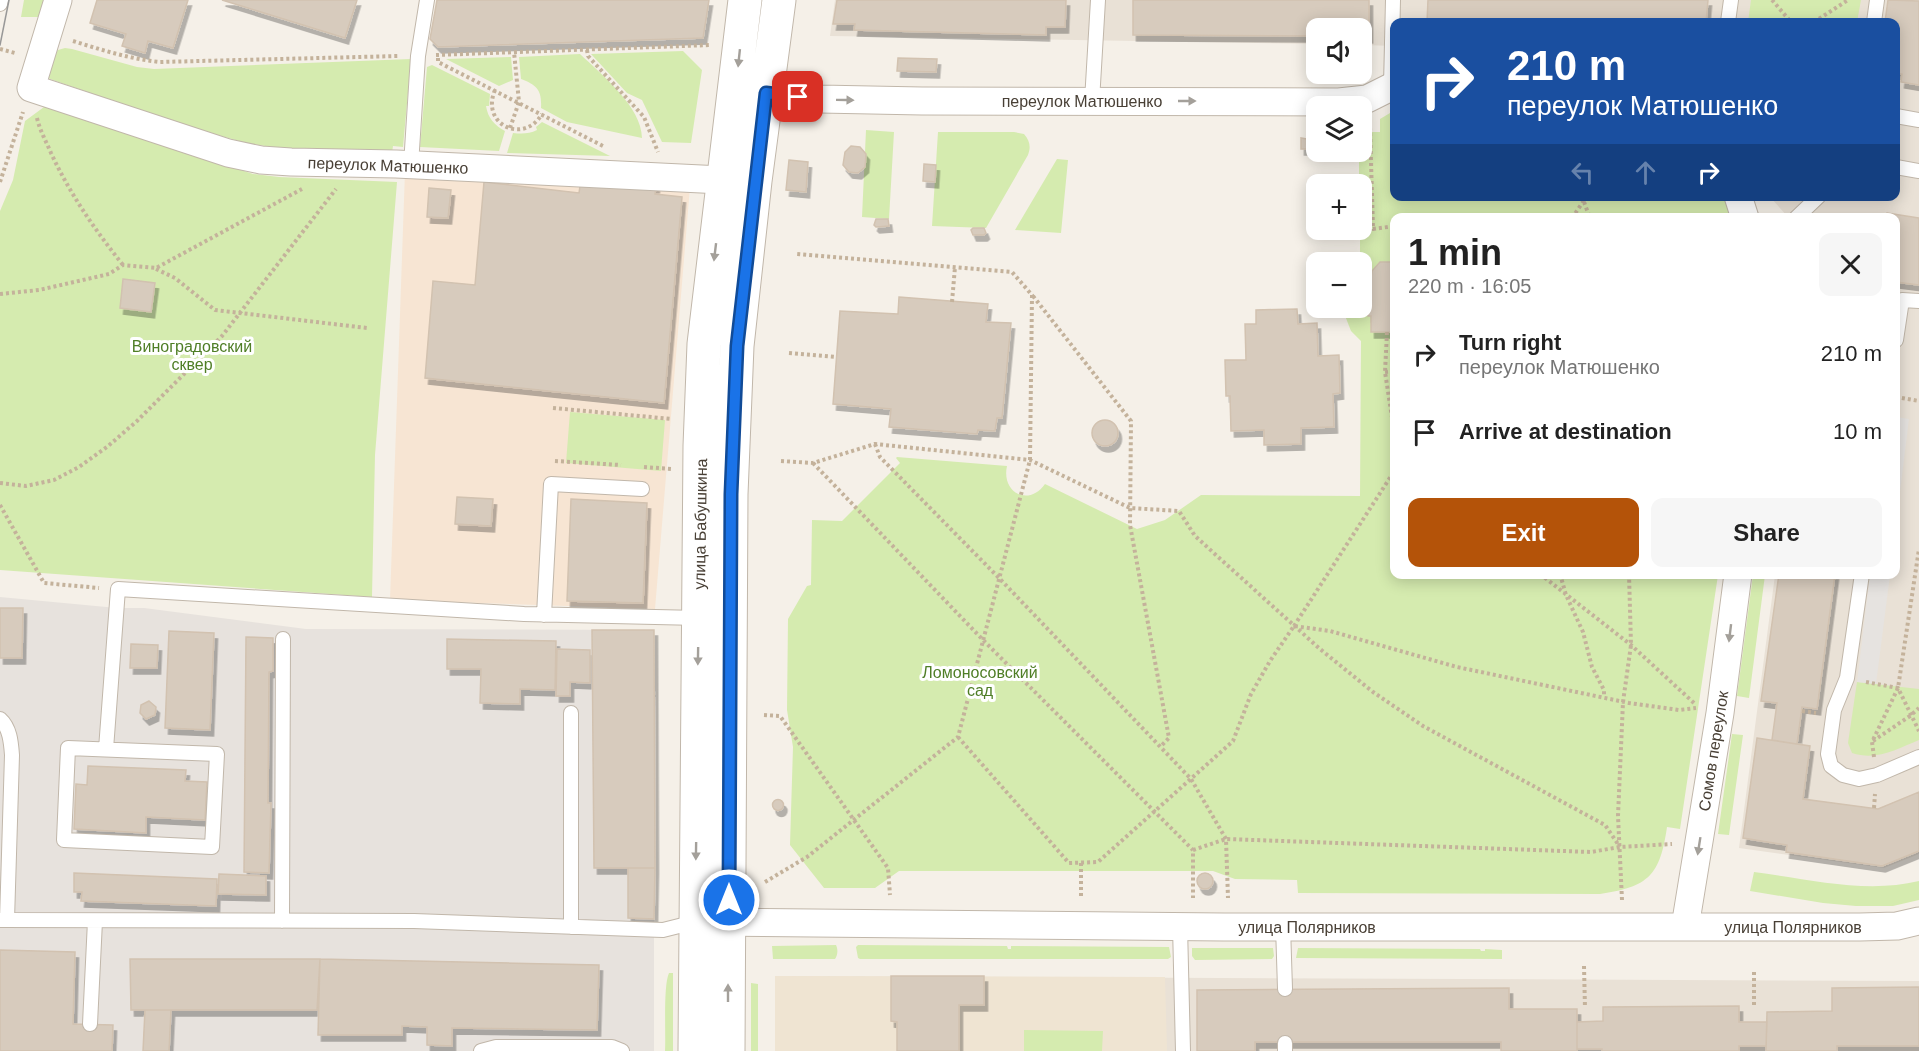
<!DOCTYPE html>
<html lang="en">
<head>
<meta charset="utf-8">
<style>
  body { margin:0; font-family:Helvetica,sans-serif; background:#f6f6f6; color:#222; height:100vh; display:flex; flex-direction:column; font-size:22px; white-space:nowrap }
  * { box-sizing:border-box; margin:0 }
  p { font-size:20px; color:#767676 }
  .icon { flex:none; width:33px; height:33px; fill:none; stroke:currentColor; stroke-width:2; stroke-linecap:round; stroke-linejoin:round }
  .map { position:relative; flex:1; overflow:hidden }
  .sheet { position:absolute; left:1390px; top:213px; width:510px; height:366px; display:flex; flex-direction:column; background:#fff; border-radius:12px; box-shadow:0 3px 15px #0003 }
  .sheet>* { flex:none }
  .banner { position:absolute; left:1390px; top:18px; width:510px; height:183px; border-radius:12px; box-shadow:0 3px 15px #0003; background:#1a4fa0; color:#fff; overflow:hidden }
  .buttons { position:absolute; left:1306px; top:18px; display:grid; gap:12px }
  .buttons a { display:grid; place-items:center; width:66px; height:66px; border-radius:12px; background:#fff; box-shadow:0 3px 15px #0003; font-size:30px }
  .pin { position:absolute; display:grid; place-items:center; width:51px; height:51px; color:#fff; margin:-26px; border-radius:12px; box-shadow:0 3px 9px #0006 }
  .me { position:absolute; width:66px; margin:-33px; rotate:0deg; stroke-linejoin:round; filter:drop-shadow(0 0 4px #0008) }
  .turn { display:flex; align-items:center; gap:21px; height:126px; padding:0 18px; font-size:27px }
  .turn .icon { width:78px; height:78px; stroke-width:2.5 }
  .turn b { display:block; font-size:42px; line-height:51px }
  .lanes { display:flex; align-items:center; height:57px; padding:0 18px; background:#0003; justify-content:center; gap:30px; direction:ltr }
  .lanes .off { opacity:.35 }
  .round { display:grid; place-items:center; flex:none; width:63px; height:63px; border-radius:12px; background:#f6f6f6 }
  .summary { display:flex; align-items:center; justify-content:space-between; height:102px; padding:0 18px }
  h1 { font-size:36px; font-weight:600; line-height:45px }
  .action { display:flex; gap:12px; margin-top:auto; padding:12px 18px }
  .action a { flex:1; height:69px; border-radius:12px; background:#b45309; color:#fff; font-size:24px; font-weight:600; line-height:69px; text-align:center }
  .action a+a { background:#f6f6f6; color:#222 }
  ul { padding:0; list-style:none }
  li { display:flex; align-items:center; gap:18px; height:78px; padding:0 18px }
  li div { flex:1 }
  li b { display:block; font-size:22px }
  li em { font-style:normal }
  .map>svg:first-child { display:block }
</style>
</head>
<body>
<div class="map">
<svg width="1919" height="1051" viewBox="0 0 1919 1051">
  <defs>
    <filter id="shadow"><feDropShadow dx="3.5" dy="6" stdDeviation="0" flood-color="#0004"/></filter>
  </defs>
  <rect width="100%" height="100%" fill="#f5f0e8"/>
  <path fill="#e9e1d6" d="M835,0H1919V854L1884,868L1739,848L1775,575L1896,574V218L1788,217L1770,197L1896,196V22H1395V46L1362,45V28H1317V44L830,36Z
    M775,976L1919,981V1051H775Z"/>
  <path fill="#f7e5d3" d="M405,171L690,187L655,609L390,600Z"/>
  <path fill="#e7e2dd" d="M0,597L117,608H144L306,629L654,630V1051H0Z"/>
  <path fill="#efe4d2" d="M775,976L1165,977L1167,1051H775Z"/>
  <path fill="#d5ebaf" d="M24,0H49L44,17H21Z
    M1751,0H1861L1857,22H1748Z
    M65,48L72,49L137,67L154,69L411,59L403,147L393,146L392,153L285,149L246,143L186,126L50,79L46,75L52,53L58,50Z
    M683,51L702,70L691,143L662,142L642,100L627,93L591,54Z
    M580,54C601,74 642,107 642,138L567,122L541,108C542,90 537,85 521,79L519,57Z
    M511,57L513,80L499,86L446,59Z
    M432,65L490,94L489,106H486C488,118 494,125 505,131L499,151L420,147L427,67Z
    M44,107H51L253,174L279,177L397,182L375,455L372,597L0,570V211L13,180L25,121Z
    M1395,110V196L1724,197L1731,217L1395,218V574L1718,575L1680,829L1667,827C1660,875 1649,887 1600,894L1298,893L1297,880L1235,879L1213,871H899L875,888H824L790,845L793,747L787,710L788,619L807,586L811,585L812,520L842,521L900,463L896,458L897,457L1007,466C1001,493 1029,507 1045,484L1137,529L1165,520L1201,495L1360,496L1361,341L1351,331L1342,308H1362V262H1352L1360,254V230H1362V184H1359V152H1362V132H1380V119Z
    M542,122L610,156L507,153L513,133C522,134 529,134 537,130L536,127Z
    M866,130L894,132L889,219L862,217Z
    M938,132H1014L1024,134C1030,141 1031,147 1028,155L986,228L932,226Z
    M1057,159L1068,160L1061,233L1015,230Z
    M570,412L665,420L661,471L566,463Z
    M1753,575H1765L1749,698L1737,696Z
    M1857,682L1919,689V740C1897,749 1877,761 1852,753L1848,743Z
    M1732,734L1743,735L1729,835L1718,834Z
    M1754,872C1808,879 1866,894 1919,881V900L1893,906H1856L1823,903L1750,891Z
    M836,945C838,949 838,955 835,959H773L772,946Z
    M858,945L1007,946L1008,949H1011V946L1169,947L1171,957L1168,959H860L858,958L856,947Z
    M1192,948H1273L1274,956L1272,959L1195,960L1192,956Z
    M1298,948L1480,949L1481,951H1485V949L1502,950V959L1296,958Z
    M669,973H673V1051H665C666,1034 663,986 669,973Z
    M751,983L758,984V1051H751Z
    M1024,1030L1103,1031L1102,1051H1024Z"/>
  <path fill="#e6e3e0" d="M1896,417L1909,419L1896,524Z
    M1870,575H1890L1876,684L1857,682Z"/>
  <path fill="#d7cbbd" stroke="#d2c2b0" stroke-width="1.5" filter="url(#shadow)" d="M97,0H188L173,48L148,41L145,53L122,46L126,34L90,23Z
    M222,0H357L345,38Z
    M437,0H709L703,38L438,47L430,39Z
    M837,0H1066L1065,27H1046V35L854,30L855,24H833Z
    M1133,0H1369V37L1362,36V28H1317V36L1133,35Z
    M1428,0H1708L1706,22H1427Z
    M1888,0L1919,1V85L1901,82L1902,74L1896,73V22H1885Z
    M898,58L937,59L936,72L897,71Z
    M1307,132H1317V149H1301V138L1307,139Z
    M851,146L860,147L866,154L865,167L858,173L849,172L843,165L845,152Z
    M789,160L808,162L806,192L786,190Z
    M924,164L936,165L935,182L923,181Z
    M581,179L656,186L655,194L682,197L664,403L425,378L433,281L475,285L484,182L579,193Z
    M429,188L451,190L448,218L427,217Z
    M1887,213L1919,218V285L1896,282V218H1886Z
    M876,219H888L889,226L876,227L874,225Z
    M973,228H984L986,233L984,235H973L971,230Z
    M1380,262H1395V332H1371V316H1368V277H1371L1372,271Z
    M123,279L155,283L151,312L120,308Z
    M899,297L988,304L986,322L1011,323L1002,418H997L995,431L978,430L977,434L889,427L891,409L833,404L840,311L898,314Z
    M1297,309L1298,324L1317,323L1318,356L1339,355L1340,393L1333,394L1334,427L1301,428V444L1264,445V430L1231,431L1230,396H1226L1225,360H1246L1245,324H1256V310Z
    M1092 433a13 13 0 1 1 26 0a13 13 0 1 1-26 0Z
    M457,497L493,499L491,526L455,524Z
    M571,499L647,503L643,603L567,601Z
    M1779,574H1835L1817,709L1802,707L1797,744L1772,740L1777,703L1761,701Z
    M0,608H23L22,658H0Z
    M592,630H654L655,868H594Z
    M169,631L214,633L210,730L165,728Z
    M246,637L273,638V671L269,672L268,803H271L269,873L244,872Z
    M447,639L556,641L555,690L520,689V704L480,703L481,669H447Z
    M131,644L158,645L157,668H130Z
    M557,649L590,650V683L570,682V696H556Z
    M149,701L156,707L155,715L146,719L140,713L141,705Z
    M1757,738L1810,746L1803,799L1878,809L1919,792V851L1882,866L1786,852L1787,845L1743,838Z
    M88,766L186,770L185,781L207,782L205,820L146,817V833L74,829L76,784L87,785Z
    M772.5 805a5.5 5.5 0 1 1 11 0a5.5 5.5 0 1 1-11 0Z
    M628,868H655L654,919L628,918Z
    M74,873L217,879L216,906L81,901L82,892H74Z
    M1197 881a8 8 0 1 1 16 0a8 8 0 1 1-16 0Z
    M219,874L266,876V895L218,894Z
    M0,950L75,952L73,1024L113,1025L112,1051H0Z
    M130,959H320L317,1010H131Z
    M320,959L599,965L597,1030L452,1028V1046L427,1045V1027L402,1026V1035H318Z
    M891,976H984V1005H959V1051H897V1022L891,1021Z
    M1919,987V1046H1837V1051H1766L1767,1012L1832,1011V988Z
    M1509,988V1009H1577V1051H1501V1042H1255V1051H1197V990Z
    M1739,1006V1022H1767L1766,1046H1739V1051H1602V1049H1577V1022L1603,1021V1007Z
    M145,1010H171L169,1051H143Z"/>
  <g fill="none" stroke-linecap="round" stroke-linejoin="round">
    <g stroke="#c1b7aa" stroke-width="16">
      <path id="service" d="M0,4L1,0
        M1728,22L1731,0
        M1874,22L1877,0
        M1391,86L1393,0
        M1092,101L1098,0
        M1896,116L1919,120
        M411,165L418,56L427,0
        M1896,167L1919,171
        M1796,218L1819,196
        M1896,340L1902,300L1919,301
        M1862,574L1847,678L1834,710L1828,754L1831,766L1843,775L1859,779L1877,775L1919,757
        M544,615L551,484L642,489
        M0,719C10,728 11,742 12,755L7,920
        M68,748L217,754L212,847L64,840Z
        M106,749L118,589L524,614L699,618
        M0,920L414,921L663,930L695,922
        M282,921L283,639
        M1180,926L1183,1051
        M1283,926L1285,989
        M571,927V713
        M90,1024L95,921
        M1285,1043V1051
        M481,1051L496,1047H612L622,1051"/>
    </g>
    <g stroke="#c1b7aa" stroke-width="29">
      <path id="minor" d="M58,0L31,88L228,153L261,160L291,162L396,164L742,181
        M766,93L820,99L922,101L1339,102L1367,99L1395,85
        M1738,196L1745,218
        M709,922L1224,927H1860L1897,926L1919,921
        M1685,927L1720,713L1738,574"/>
    </g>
    <g stroke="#c1b7aa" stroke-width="35">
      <path id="tertiary" d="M695,1051L700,446L704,344L745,0
        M728,1051L731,494L737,346L755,181L779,0"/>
    </g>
    <path stroke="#c4b29b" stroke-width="4" stroke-dasharray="3 3" stroke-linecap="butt" d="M1772,0L1791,22
      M1814,22L1848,0
      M73,41C102,50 130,59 160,62L399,56
      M0,49L15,53
      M587,50L588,56L644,117L658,152
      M436,55L711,45
      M438,58V62L605,147
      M495,90C480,125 524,145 542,114
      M37,118C40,131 46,141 51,153C70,194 95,230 123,265
      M1370,127L1373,229L1395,226
      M510,128L519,102L514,52
      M1393,131L1395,121
      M0,182L23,112
      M1584,202L1590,218
      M1572,218L1587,196
      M156,269L175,278L215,310L367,328
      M0,294L39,290L109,274L123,265L156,268L302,189
      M1033,296L1131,421L1130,525L1169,738L1161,746
      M952,302L955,267
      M1387,332L1385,372L1395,437
      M789,353L836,357
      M1385,372L1395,371
      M1896,397L1919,401
      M553,408L672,419
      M875,444L880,457L1000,579L1191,779L1226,839L1228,898
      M555,461L621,465
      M781,461L813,463L875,444L1030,460L1130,508L1179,511L1195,536L1320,649L1373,692L1423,726L1605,825L1620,847
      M813,463L984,641L1193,850V898
      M644,467L672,469
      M0,483L26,486L54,480L79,467L107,447L137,421L222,336L336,189
      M0,505L44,583L99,588
      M1540,574L1631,645L1694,703
      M1560,574L1566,595L1583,632L1592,667L1604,690V697
      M1294,626L1395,470
      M1866,682L1898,688L1919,731
      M1802,711L1816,713
      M764,715L780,716L888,868L890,895
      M958,737L1069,863L1098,862L1233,741L1251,694L1270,661L1294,626L1330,631L1457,667L1629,703L1679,710L1696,708
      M1873,741L1910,716L1919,708
      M1874,757L1872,742L1898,688L1919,549
      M1874,808L1875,794
      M1193,850L1226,839L1591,852L1620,847L1672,844
      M1081,863V896
      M765,882L807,857L958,737L1030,460L1032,295L1012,272L797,254
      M1622,900L1618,816L1623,702L1631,645L1629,574
      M1584,966L1585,1008
      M1754,1005V971"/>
    <use href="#service" stroke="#fff" stroke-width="14"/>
    <use href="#minor" stroke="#fff" stroke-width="27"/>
    <use href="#tertiary" stroke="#fff" stroke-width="33"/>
    <path stroke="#989898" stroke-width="1.5" d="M0,45L9,0"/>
  </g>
  <defs><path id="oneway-solid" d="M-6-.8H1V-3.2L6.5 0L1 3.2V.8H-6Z" transform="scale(1.5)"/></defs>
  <g fill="#a4a09a">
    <use href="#oneway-solid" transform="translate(739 58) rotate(96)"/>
    <use href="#oneway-solid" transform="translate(845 100) rotate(1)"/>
    <use href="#oneway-solid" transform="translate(1187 101)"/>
    <use href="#oneway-solid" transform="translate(715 252) rotate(97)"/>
    <use href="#oneway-solid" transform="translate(1730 633) rotate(97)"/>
    <use href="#oneway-solid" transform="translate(698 656) rotate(91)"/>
    <use href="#oneway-solid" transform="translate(1699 846) rotate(99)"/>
    <use href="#oneway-solid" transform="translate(696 851) rotate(91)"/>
    <use href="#oneway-solid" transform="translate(728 993) rotate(-90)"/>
  </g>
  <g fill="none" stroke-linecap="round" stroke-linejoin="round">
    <g stroke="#114b97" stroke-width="15">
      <path id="route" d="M729,900L731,494L737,346L766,93L798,97"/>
    </g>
    <use href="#route" stroke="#1a73e8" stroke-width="10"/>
  </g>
  <g text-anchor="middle" stroke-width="6" stroke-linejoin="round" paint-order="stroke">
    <g font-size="16" fill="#494036" stroke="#fff">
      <text x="1082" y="107">переулок Матюшенко</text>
      <text transform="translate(388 165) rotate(2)" y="6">переулок Матюшенко</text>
      <text transform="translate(700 524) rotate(-89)" y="6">улица Бабушкина</text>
      <text transform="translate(1713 751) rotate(-81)" y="6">Сомов переулок</text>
      <text x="1307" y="933">улица Полярников</text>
      <text x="1793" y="933">улица Полярников</text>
    </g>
    <g font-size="16" fill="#4f7e26" stroke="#fff">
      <text x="192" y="352">Виноградовский<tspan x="192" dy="18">сквер</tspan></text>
      <text x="980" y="678">Ломоносовский<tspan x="980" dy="18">сад</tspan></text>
    </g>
  </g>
</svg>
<div class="buttons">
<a><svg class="icon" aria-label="sound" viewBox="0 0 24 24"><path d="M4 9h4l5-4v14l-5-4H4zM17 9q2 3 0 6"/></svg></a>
<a><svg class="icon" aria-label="layers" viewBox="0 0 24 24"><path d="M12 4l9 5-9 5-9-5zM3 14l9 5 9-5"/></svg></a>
<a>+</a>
<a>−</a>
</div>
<div class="pin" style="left:798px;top:97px;background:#d93025"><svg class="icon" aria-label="arrive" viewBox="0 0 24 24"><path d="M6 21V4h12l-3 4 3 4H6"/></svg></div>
<svg class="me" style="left:729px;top:900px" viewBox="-20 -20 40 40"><circle r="17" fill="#1a73e8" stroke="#fff" stroke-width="3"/><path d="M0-11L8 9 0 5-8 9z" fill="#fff"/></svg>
<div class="banner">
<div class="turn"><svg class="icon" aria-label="right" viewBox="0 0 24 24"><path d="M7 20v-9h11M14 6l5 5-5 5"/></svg><div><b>210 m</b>переулок Матюшенко</div></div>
<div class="lanes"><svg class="icon off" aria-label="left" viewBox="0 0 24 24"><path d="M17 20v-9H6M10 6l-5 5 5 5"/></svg><svg class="icon off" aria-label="ahead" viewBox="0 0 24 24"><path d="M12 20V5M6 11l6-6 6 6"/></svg><svg class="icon" aria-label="right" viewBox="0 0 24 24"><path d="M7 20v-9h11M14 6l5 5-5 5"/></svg></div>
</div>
<section class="sheet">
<div class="summary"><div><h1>1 min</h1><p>220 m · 16:05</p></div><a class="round"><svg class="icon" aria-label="close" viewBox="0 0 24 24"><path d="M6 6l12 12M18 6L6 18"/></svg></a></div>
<ul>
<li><svg class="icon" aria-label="right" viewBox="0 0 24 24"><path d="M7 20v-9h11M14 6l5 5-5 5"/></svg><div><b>Turn right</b><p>переулок Матюшенко</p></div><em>210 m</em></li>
<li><svg class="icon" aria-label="arrive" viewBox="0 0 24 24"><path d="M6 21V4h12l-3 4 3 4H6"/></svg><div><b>Arrive at destination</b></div><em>10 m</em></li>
</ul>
<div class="action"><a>Exit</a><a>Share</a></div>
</section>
</div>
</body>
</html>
